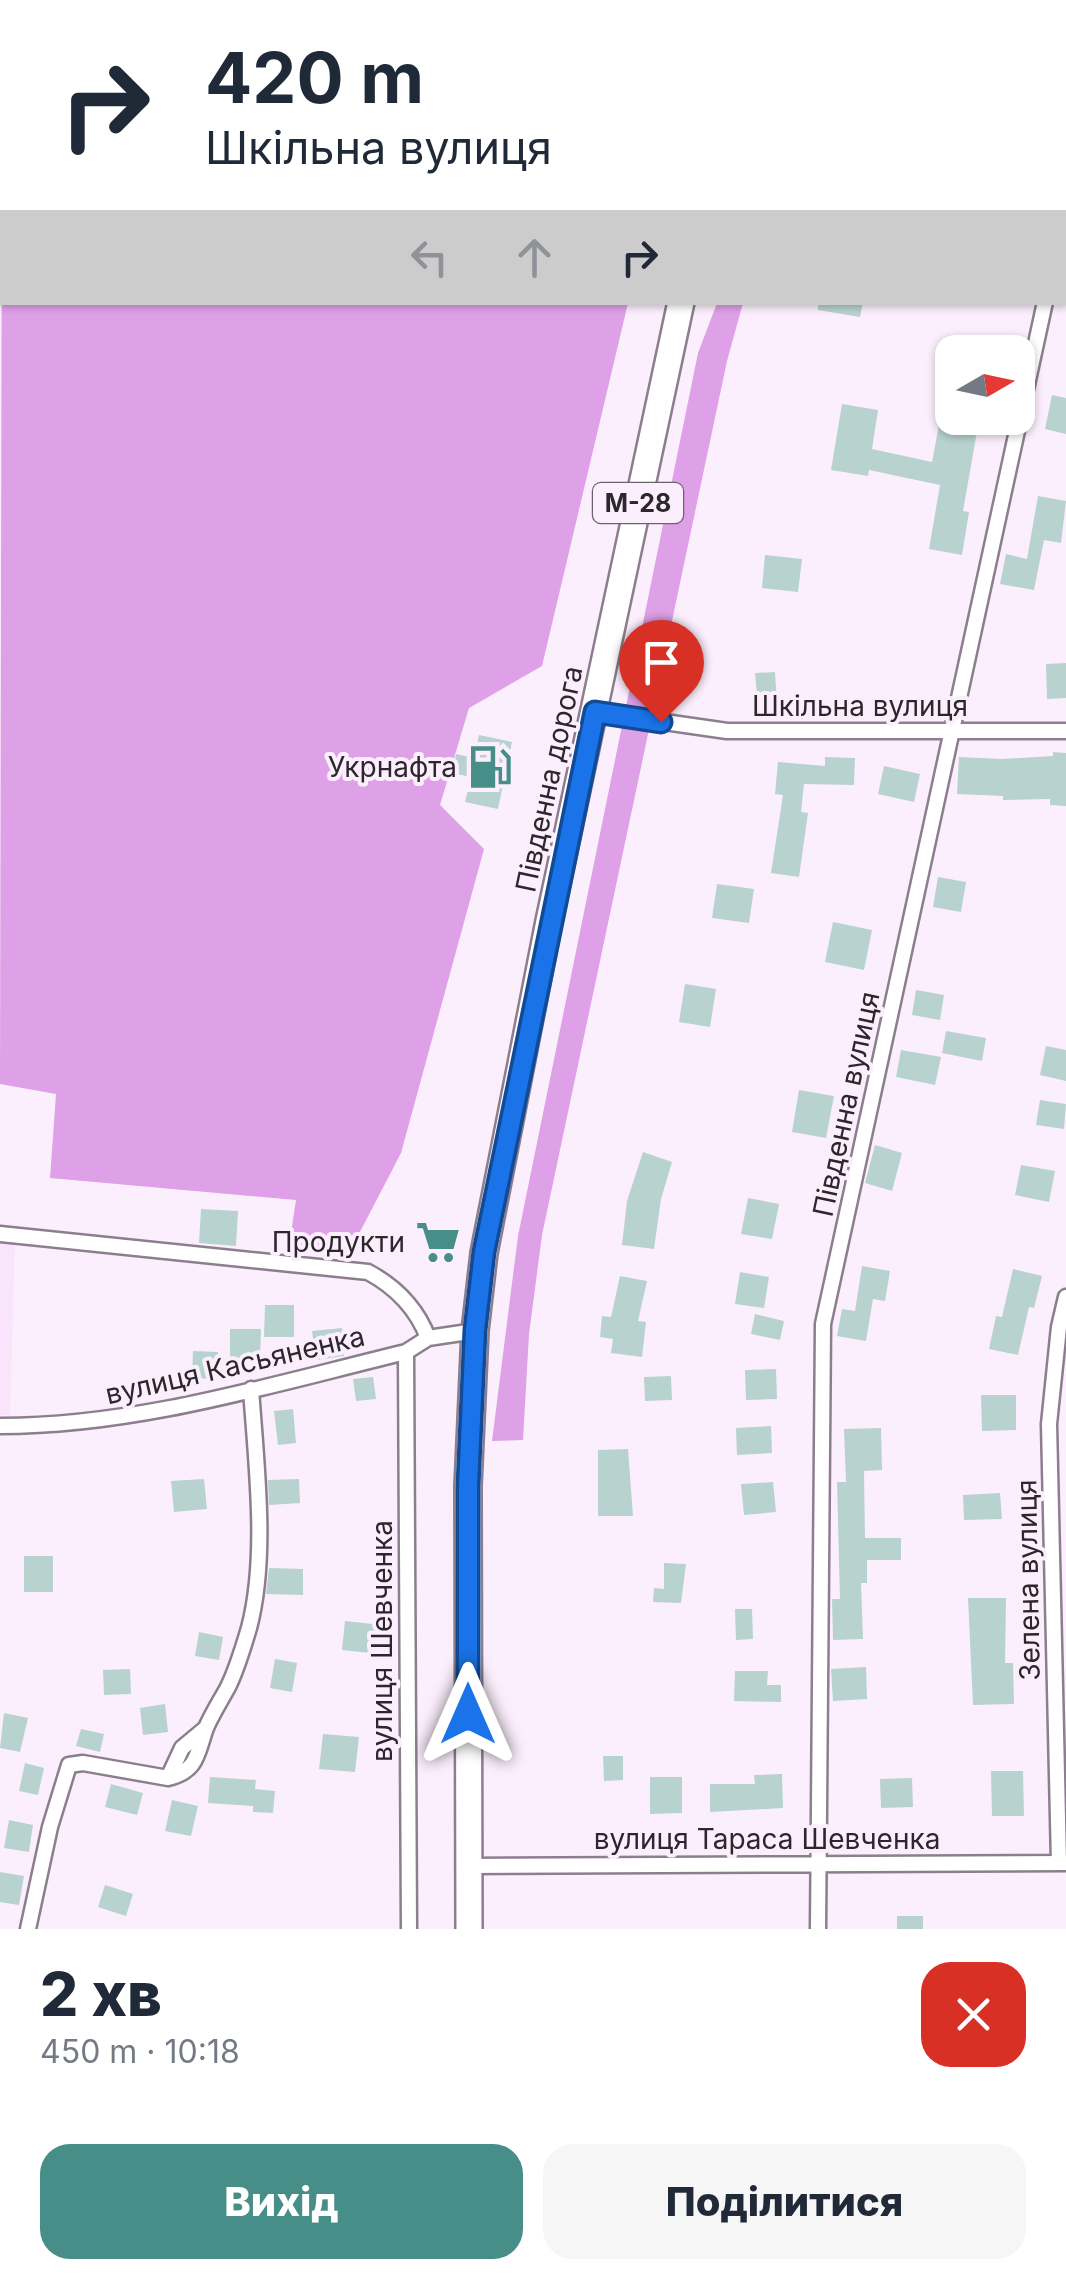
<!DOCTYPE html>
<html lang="uk">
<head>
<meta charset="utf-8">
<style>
  body { margin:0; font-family:Inter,sans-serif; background:#f6f6f7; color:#1f2937; height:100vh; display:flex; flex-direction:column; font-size:38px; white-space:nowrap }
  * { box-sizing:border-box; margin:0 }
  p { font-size:32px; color:#747a83 }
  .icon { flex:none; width:55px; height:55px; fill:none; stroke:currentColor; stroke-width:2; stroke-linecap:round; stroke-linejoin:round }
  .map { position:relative; height:1929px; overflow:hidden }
  .sheet { display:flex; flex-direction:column; background:#fff; flex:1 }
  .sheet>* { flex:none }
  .hud { position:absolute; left:0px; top:0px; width:1068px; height:305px; box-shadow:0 2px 8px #0004; background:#fff; color:#1f2937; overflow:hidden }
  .needle { width:65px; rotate:81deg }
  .buttons { position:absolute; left:935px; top:335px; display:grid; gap:20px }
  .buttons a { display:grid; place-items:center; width:100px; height:100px; border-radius:20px; background:#fff; box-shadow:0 2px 8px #0004; font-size:50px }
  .pin { position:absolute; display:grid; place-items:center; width:85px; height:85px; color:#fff; margin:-102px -42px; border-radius:50% 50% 50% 0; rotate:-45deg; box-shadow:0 0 10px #0007 }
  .pin .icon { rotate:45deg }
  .me { position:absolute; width:110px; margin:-55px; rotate:0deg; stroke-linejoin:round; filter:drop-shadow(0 0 8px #0008) }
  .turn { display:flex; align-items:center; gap:35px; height:210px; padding:0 40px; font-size:45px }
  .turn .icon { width:130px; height:130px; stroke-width:2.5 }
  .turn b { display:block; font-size:70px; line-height:85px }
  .lanes { display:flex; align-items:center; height:95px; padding:0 40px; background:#0003; justify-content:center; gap:50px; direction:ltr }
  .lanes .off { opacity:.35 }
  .round { display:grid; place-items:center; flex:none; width:105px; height:105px; border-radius:30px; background:#f6f6f7 }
  .summary { display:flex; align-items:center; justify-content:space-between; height:170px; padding:0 40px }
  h1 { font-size:60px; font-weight:800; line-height:75px }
  .primary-button { display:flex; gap:20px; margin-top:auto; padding:20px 40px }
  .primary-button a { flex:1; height:115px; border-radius:30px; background:#478e89; color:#fff; font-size:40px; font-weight:800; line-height:115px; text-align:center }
  .primary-button a+a { background:#f6f6f7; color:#1f2937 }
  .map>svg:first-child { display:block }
</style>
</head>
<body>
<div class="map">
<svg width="1066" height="1929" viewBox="0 0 1066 1929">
  <rect width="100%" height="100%" fill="#fceffd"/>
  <path fill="#f9e4fb" d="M0,1242L15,1243L10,1415H0Z"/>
  <path fill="#dea0e6" d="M256,0H700L250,2Z
    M2,110V302L628,303L542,666L469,708L440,805L484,849L401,1153L349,1253L289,1246L296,1200L50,1178L56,1094L0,1084Z
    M717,303H743L727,361L542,1235L529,1334L523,1440L492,1441L518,1236L698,353Z"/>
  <path fill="#b8d2d0" d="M818,302H863L860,317L818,310Z
    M946,388L952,389V418L979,420L963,511L969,512L962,555L929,549L940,485L869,470L868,476L831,470L842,404L878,410L872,449L932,462Z
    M1052,395L1066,398V434L1045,429Z
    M1038,496L1066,501L1061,543L1044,540L1034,590L1000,584L1006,554L1027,559Z
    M765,555L802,559L798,592L762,588Z
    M1066,663V698L1047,699L1046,664Z
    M775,672L777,704L758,705L755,673Z
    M479,735L512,742L498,809L465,802L471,777L452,773L456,754L474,758Z
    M1053,752L1066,753V806L1050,805V799L1003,800V796L957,794L959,757L1002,759L1053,756Z
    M825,757L855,758L854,785L804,784L801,812L808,813L799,877L771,873L783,795L775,794L778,762L825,766Z
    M884,766L920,774L914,802L878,794Z
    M938,877L966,882L961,912L933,907Z
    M717,884L754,889L749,923L712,918Z
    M833,922L872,930L864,970L825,962Z
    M685,984L716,989L710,1027L679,1022Z
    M916,990L944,995L940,1020L912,1015Z
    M946,1031L986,1038L982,1061L942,1053Z
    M1046,1046L1066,1050V1081L1040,1075Z
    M901,1050L941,1057L935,1085L896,1077Z
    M799,1090L834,1096L826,1138L792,1132Z
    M1040,1100L1066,1104L1064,1129L1036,1125Z
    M875,1145L902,1153L892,1191L865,1183Z
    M643,1152L672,1162L661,1199L654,1249L622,1245L627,1201Z
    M1021,1165L1055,1171L1049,1202L1015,1195Z
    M748,1198L779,1204L772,1239L741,1234Z
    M201,1209L238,1211L236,1246L199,1243Z
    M429,1229L451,1233L446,1255L425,1250Z
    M862,1266L890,1271L885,1301L873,1299L866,1341L837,1336L842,1309L855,1311Z
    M1013,1269L1042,1276L1034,1308L1029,1307L1018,1355L989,1349L996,1316L1002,1317Z
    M740,1272L769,1277L764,1308L735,1304Z
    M620,1276L647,1281L638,1321L646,1322L642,1357L611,1353L613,1339L600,1337L602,1316L611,1317Z
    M265,1305H294V1337H264Z
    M755,1314L784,1321L780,1340L751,1334Z
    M342,1328L344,1356L316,1360L312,1331Z
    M230,1329H261L260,1361L230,1360Z
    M193,1351L218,1352L216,1379L192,1378Z
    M776,1369L777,1399L746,1400L745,1370Z
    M671,1376L672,1400L645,1401L644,1377Z
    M373,1377L376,1399L356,1401L353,1379Z
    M981,1395H1016V1430L982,1431Z
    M293,1409L296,1443L278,1445L274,1411Z
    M771,1426L772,1453L737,1455L736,1428Z
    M881,1428L882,1470L864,1471L865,1538H901V1560H867V1583H861L863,1639L833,1640L832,1599H840L837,1482H846L844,1429Z
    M628,1449L633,1516H598V1450Z
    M204,1479L207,1509L174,1512L171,1481Z
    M299,1479L300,1503L269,1505L268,1480Z
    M773,1482L776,1512L744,1515L741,1484Z
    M1000,1493L1002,1519L964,1520L963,1495Z
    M24,1556H53V1592H24Z
    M664,1563L686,1564L681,1603L653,1602L654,1588L664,1589Z
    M269,1568L303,1569V1595L266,1594Z
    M968,1598H1006L1005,1663H1013L1014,1704L973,1705Z
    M735,1609H752L753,1639L736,1640Z
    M345,1621L391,1626L388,1655L342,1650Z
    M199,1632L223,1637L219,1660L195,1656Z
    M275,1659L297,1663L292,1692L270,1688Z
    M866,1667L867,1699L833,1701L831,1669Z
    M130,1669L131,1694L104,1695L103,1670Z
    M735,1671H768L767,1685H781V1702L734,1701Z
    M165,1704L168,1732L143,1735L140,1708Z
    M4,1713L28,1718L20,1752L0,1748Z
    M81,1729L104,1734L100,1752L76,1746Z
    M323,1734L359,1737L355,1772L319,1769Z
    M603,1756H623V1780L604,1781Z
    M25,1763L44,1768L38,1795L19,1791Z
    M991,1771H1023L1024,1816H992Z
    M782,1774L783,1808L710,1812V1784H755L754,1775Z
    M210,1777L256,1780L255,1789L275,1791L273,1813L253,1812V1806L208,1803Z
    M650,1777H682V1813L650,1814Z
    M912,1778L913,1807L881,1808L880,1779Z
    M111,1784L143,1793L137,1815L105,1807Z
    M172,1800L198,1806L191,1836L165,1831Z
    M9,1820L33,1825L29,1852L4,1848Z
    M0,1872L24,1876L19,1905L0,1902Z
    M105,1885L133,1894L126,1916L98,1907Z
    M897,1916H923V1929H897Z"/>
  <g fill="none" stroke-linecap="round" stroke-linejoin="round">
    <g stroke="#8c7e8e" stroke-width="19">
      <path id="street" d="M899,0L906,2
        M195,2L201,0
        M851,2L852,0
        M1065,55H1066
        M0,85L2,84
        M1065,209L1066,205
        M595,712L727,731H1066
        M0,1234L368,1272C396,1287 417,1309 428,1338
        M406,1352L409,1929
        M0,1426C138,1426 273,1384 406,1352L428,1338L475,1331
        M168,1778L182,1748L206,1728
        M1059,1863L1049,1424L1059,1327L1066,1297
        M468,1866L1066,1863
        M28,1929L50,1827L69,1765L83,1763L168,1778C198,1771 197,1753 206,1728C212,1714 221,1700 228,1687C237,1669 243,1648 249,1628C268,1556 256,1463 251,1389
        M818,1929L823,1324L1045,302"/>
    </g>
    <g stroke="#8c7e8e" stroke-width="30">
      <path id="highway" d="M744,2L745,0
        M469,1929L468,1486L475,1331L484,1253L549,921L681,302"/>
    </g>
    <use href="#street" stroke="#fff" stroke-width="14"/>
    <use href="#highway" stroke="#fff" stroke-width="25"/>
  </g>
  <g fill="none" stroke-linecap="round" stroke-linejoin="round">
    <g stroke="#114b97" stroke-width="25">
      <path id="route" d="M468,1714V1486L475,1330L484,1252L595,712L661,722"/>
    </g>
    <use href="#route" stroke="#1a73e8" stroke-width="18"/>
  </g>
  <defs>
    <g id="fuel-bare" transform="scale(3.45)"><path d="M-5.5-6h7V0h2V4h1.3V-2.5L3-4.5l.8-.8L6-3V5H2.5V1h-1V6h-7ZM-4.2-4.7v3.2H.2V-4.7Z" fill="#478e89" stroke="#fceffd" stroke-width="2.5" paint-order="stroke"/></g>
    <g id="supermarket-bare" transform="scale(3.45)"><path d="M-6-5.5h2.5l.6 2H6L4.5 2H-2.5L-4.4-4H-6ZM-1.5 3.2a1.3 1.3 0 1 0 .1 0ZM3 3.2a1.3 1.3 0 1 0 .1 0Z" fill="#478e89" stroke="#fceffd" stroke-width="2.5" paint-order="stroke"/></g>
  </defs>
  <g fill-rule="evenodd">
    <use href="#fuel-bare" x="490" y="767"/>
    <use href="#supermarket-bare" x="438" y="1242"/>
  </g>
  <g text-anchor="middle" stroke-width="8" stroke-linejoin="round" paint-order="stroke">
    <rect fill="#fceffd" stroke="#6b636b" stroke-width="2.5" x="593" y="483" width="90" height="40" rx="8"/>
    <g font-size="25" font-weight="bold" fill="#2d272d">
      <text x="638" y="512">М-28</text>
    </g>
    <g font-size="28" fill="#2d272d" stroke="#fceffd">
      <text x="860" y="716">Шкільна вулиця</text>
      <text transform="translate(549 779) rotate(-78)" y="10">Південна дорога</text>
      <text transform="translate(846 1104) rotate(-78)" y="10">Південна вулиця</text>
      <text transform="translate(235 1365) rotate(-13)" y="10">вулиця Касьяненка</text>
      <text transform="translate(1028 1580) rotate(-91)" y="10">Зелена вулиця</text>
      <text transform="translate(382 1641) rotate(-90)" y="10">вулиця Шевченка</text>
      <text x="767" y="1849">вулиця Тараса Шевченка</text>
    </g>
    <g font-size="28" fill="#2d272d" stroke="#fceffd" text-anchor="end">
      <text x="457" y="777">Укрнафта</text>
      <text x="405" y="1252">Продукти</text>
    </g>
  </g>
</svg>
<div class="buttons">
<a><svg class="needle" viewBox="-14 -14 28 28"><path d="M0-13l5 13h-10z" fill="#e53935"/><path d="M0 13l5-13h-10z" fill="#747a83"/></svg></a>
</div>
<div class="pin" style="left:661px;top:722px;background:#d93025"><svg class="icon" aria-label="arrive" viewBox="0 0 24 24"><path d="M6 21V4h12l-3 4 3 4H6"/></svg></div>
<svg class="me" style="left:468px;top:1714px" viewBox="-20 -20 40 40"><path d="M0-17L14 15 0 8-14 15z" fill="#1a73e8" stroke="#fff" stroke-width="4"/></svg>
<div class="hud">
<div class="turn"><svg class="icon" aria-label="right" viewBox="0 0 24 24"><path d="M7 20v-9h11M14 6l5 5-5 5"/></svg><div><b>420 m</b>Шкільна вулиця</div></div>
<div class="lanes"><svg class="icon off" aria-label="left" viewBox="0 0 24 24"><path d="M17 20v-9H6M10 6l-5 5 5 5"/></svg><svg class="icon off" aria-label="ahead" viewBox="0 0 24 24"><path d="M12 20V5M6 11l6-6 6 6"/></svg><svg class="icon" aria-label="right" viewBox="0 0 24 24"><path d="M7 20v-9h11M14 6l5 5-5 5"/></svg></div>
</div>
</div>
<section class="sheet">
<div class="summary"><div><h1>2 хв</h1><p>450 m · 10:18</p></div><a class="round" style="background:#d93025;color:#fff"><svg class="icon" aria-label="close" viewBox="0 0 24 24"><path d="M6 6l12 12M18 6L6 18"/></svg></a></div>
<div class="primary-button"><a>Вихід</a><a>Поділитися</a></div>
</section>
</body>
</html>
